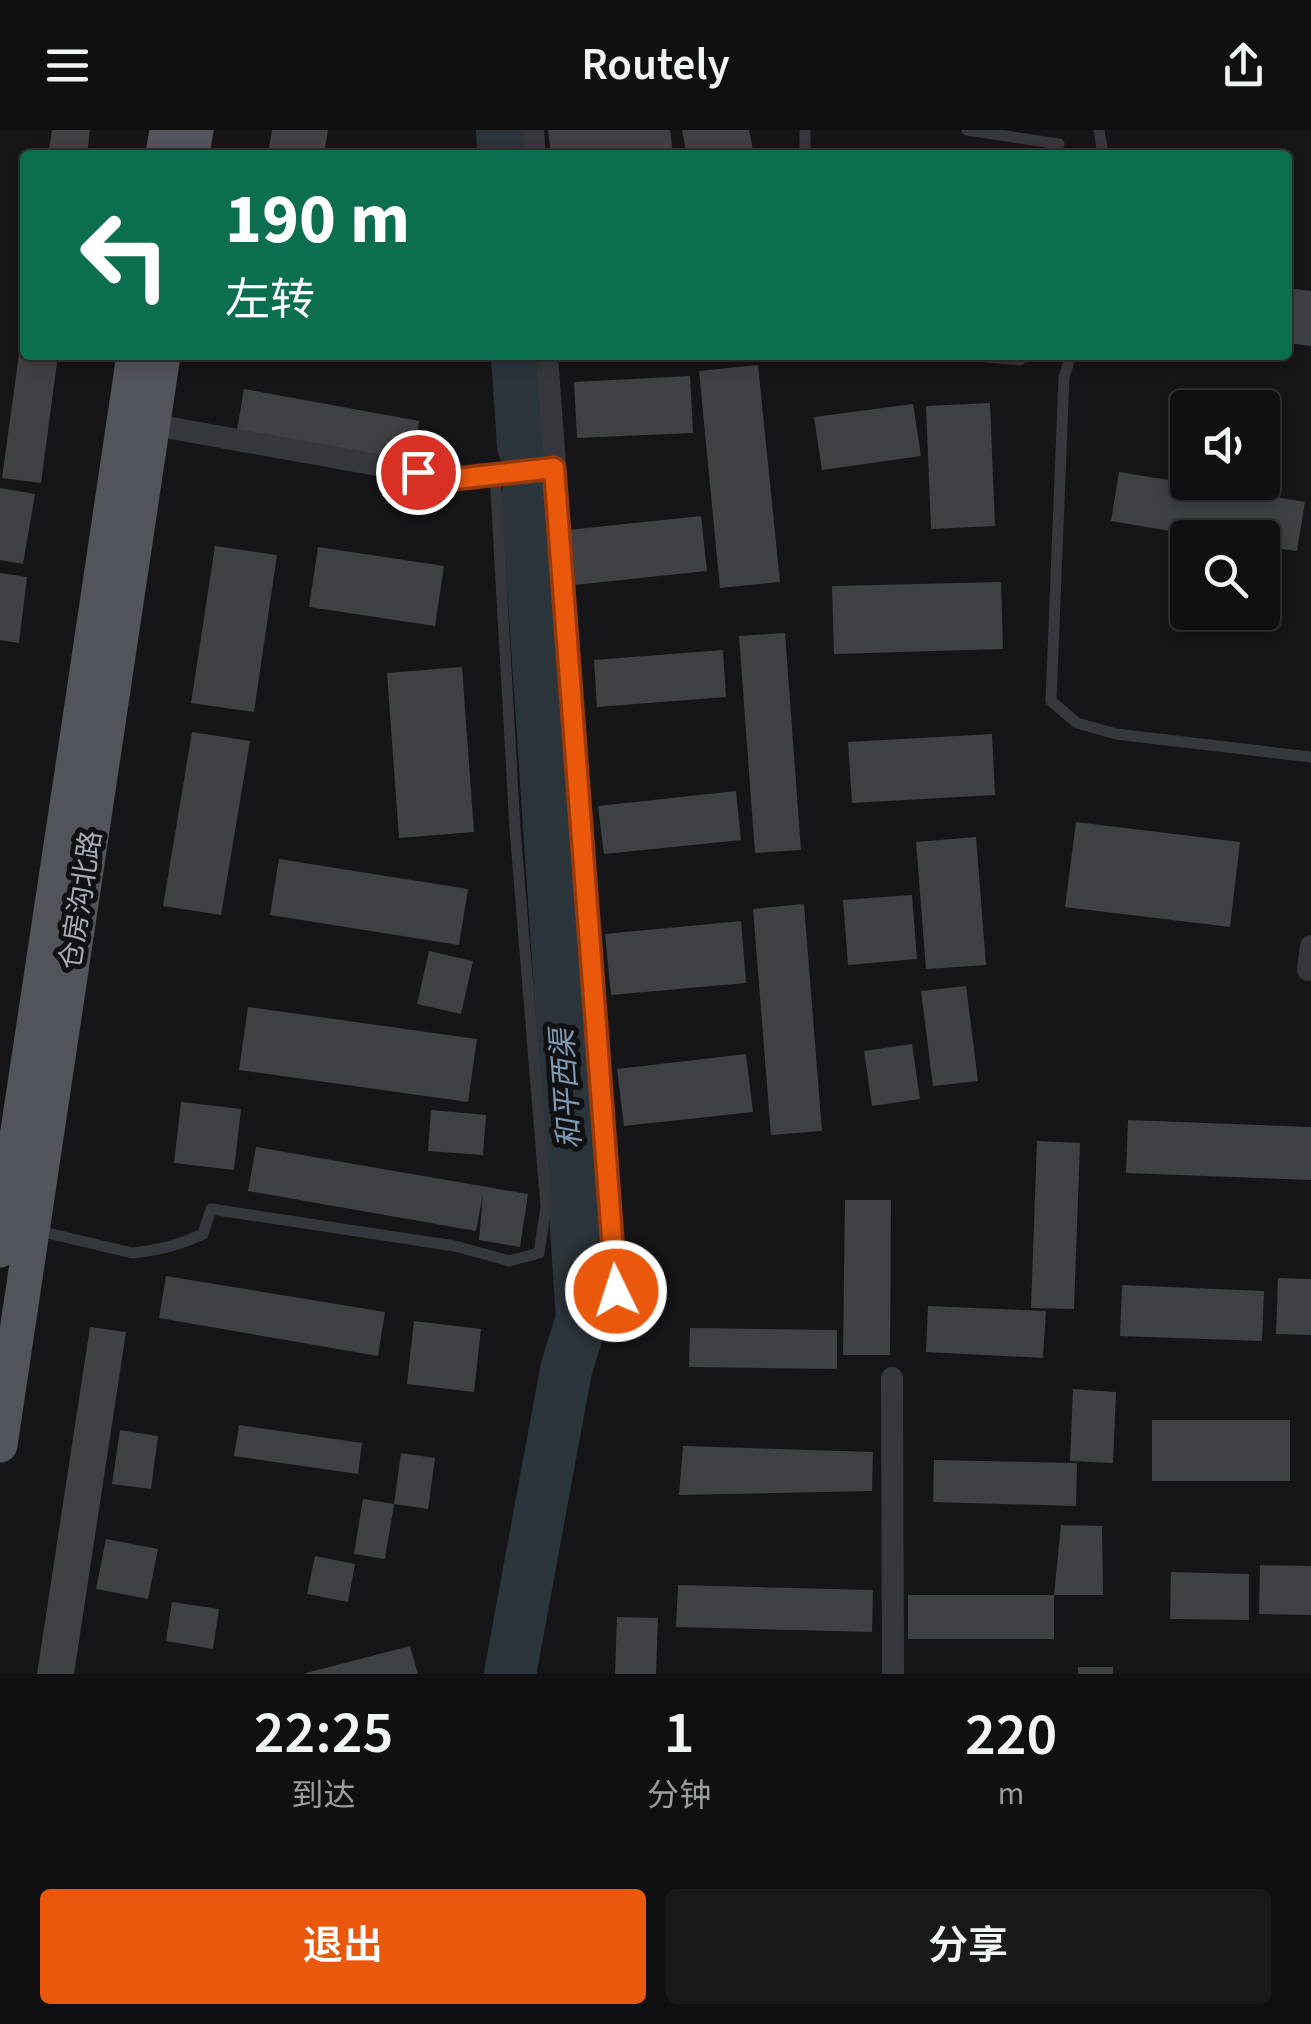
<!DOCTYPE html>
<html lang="zh">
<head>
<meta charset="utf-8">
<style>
  body { margin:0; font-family:"Source Sans 3","Noto Sans SC",sans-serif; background:#19191b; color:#f1f3f6; height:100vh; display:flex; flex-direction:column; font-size:38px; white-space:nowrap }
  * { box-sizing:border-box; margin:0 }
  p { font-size:32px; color:#9c9d9f }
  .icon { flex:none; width:55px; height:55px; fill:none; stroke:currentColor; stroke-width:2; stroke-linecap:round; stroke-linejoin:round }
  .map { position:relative; height:1544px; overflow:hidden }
  .panel { display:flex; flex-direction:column; background:#101012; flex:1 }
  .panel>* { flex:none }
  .banner { position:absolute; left:20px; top:20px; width:1272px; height:210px; border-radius:10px; box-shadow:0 5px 15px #0003,0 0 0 2px #303032; background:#0b6e4f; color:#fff; overflow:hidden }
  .buttons { position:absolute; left:1170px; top:260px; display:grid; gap:20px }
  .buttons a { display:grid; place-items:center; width:110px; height:110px; border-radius:10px; background:#101012; box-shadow:0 5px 15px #0003,0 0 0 2px #303032; font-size:50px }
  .pin { position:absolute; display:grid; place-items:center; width:85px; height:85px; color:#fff; margin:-42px; border:5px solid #fff; border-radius:50%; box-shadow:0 2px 10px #0007 }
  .me { position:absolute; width:110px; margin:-55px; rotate:356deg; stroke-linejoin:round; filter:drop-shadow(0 0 8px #0008) }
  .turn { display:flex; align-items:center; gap:35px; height:210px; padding:0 40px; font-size:45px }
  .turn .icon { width:130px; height:130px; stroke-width:2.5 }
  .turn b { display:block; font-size:70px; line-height:85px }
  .eta { display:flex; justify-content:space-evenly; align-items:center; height:170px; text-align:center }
  .eta b { font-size:60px; font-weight:600; line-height:70px }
  .primary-button { display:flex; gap:20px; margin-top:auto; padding:20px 40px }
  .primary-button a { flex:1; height:115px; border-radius:10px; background:#ea580c; color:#fff; font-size:40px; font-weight:600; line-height:115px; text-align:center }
  .primary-button a+a { background:#19191b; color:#f1f3f6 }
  header { display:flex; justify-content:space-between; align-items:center; height:130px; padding:0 40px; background:#101012; font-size:45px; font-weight:600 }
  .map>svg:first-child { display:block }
</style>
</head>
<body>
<header><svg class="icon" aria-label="menu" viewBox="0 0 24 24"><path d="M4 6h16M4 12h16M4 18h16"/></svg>Routely<svg class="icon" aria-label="share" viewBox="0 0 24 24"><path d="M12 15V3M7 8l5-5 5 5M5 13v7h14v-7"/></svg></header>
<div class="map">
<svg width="1311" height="1544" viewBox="0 0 1311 1544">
  <rect width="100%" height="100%" fill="#161618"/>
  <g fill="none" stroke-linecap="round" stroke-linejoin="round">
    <path stroke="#2c353c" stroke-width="52" d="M502,0L503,25
      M517,225L523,316
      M510,1544L566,1240L582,1188L527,367"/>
  </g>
  <path fill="#404145" d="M52,0H90L87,25H48Z
    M272,0H328L324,25H268Z
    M548,0H670L673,25H551Z
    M682,0H749L754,25H687Z
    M1288,158L1311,161V216L1288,213Z
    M23,195L25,225H58L41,353L2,348Z
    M758,235L780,452L720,458L699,241Z
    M690,246L693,303L577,308L574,252Z
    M244,259L419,291L412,332L237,300Z
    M990,273L995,396L931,399L926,276Z
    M913,274L921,326L822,340L814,287Z
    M1119,342L1305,372L1297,421L1262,416V408H1212L1111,391Z
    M0,358L35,364L23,434L0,430Z
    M701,386L707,441L574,455L568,400Z
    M215,416L277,425L254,582L191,573Z
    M318,417L444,436L435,496L309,477Z
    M0,443L27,447L19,513L0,510Z
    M1001,452L1003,519L834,524L832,456Z
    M785,503L801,720L755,723L739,506Z
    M723,520L726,567L597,577L594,530Z
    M462,537L474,702L399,708L387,543Z
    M192,602L250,611L221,785L163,776Z
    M992,604L995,665L852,673L848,612Z
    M736,661L741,710L604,724L598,676Z
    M1076,692L1240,712L1230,797L1065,777Z
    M976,707L986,835L926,839L916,712Z
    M279,729L468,759L459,815L270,785Z
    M912,765L917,829L848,835L843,770Z
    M804,774L822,1001L771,1005L753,779Z
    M741,791L746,853L611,865L605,804Z
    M429,821L473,831L461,884L417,874Z
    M966,856L978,951L933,956L921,861Z
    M248,877L477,909L468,972L239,940Z
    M912,914L920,969L872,976L864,921Z
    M746,924L753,982L624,996L617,939Z
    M181,972L241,979L234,1040L174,1033Z
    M431,980L486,985L483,1025L428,1021Z
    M1128,990L1311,997V1050L1126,1043Z
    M1037,1011L1080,1013L1074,1179L1031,1178Z
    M256,1017L528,1064L520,1117L479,1110L483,1064L476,1101L248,1061Z
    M845,1070H891L890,1225H843Z
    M166,1146L385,1182L378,1226L159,1188Z
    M1278,1148L1311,1149V1205L1276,1204Z
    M1122,1155L1264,1161L1262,1211L1120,1206Z
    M928,1176L1046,1181L1043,1228L926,1222Z
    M414,1191L481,1199L474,1262L407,1254Z
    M90,1197L126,1202L74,1544H37Z
    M690,1198L837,1200V1239L689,1237Z
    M1073,1259L1116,1262L1113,1333L1070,1331Z
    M1152,1290H1290V1351H1152Z
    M239,1295L362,1313L358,1344L234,1326Z
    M120,1300L158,1306L151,1359L112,1354Z
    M683,1316L873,1322L872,1361L679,1365Z
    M401,1323L435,1328L428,1379L394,1374L385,1429L354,1424L363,1369L394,1374Z
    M934,1330L1077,1333L1076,1376L933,1372Z
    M1061,1395L1102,1396L1103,1465H1054Z
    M106,1409L158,1419L148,1469L96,1459Z
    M315,1426L355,1434L348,1472L307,1464Z
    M1260,1435L1311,1436V1485L1259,1484Z
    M1171,1442L1249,1444V1490L1170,1489Z
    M678,1455L873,1460L872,1502L676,1497Z
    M908,1465H1054V1509H908Z
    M172,1472L219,1479L213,1519L166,1511Z
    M617,1487L658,1488L656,1544H615Z
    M410,1516L418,1544H306V1543Z
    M1078,1537H1113V1544H1078Z"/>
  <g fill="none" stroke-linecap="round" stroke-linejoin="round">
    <path stroke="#37383d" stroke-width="11" d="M967,0L1059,14
      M1099,0L1103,25
      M805,25V0
      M965,225L1020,230
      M1071,225L1064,247L1051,571L1077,593L1116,604L1311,627
      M35,1100L132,1123C157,1121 180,1115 203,1104L211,1079L455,1116L509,1131L539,1123L546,1077L515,699L495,344"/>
    <path stroke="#37383d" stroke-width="22" d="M533,0L535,25
      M547,225L616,1161
      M143,293L455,349L554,338
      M1308,840L1311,816
      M892,1248L893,1544"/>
    <path stroke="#53555c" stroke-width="35" d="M163,25L167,0
      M192,25L196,0
      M0,1120C43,821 92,524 134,225
      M0,1315L163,225"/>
  </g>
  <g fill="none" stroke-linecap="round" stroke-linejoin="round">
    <g stroke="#983908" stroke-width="25">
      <path id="route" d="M418,342L455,349L554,338L616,1161"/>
    </g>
    <use href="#route" stroke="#ea580c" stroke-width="18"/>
  </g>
  <g text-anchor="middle" stroke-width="10" stroke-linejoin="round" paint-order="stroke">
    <g font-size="28" fill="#a8adb8" stroke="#111113">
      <text transform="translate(80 770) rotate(-81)" y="10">仓房沟北路</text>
    </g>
    <g font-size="30" font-style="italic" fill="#7f9bb3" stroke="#111113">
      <text transform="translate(566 959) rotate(-94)" y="10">和平西渠</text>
    </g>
  </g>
</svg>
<div class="buttons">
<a><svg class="icon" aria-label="sound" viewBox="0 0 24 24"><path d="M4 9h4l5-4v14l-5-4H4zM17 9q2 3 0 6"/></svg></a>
<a><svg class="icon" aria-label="search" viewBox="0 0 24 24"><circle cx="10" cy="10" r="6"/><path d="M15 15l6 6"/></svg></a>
</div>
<div class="pin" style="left:418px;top:342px;background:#d93025"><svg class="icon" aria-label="arrive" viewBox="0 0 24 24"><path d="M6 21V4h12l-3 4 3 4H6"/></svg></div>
<svg class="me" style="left:616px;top:1161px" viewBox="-20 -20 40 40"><circle r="17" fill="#ea580c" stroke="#fff" stroke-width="3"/><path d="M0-11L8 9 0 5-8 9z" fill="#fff"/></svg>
<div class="banner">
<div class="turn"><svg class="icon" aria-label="left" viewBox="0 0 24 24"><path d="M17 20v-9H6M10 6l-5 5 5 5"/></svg><div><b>190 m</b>左转</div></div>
</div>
</div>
<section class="panel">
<div class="eta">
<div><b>22:25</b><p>到达</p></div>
<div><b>1</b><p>分钟</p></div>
<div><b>220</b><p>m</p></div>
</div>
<div class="primary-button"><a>退出</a><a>分享</a></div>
</section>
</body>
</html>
